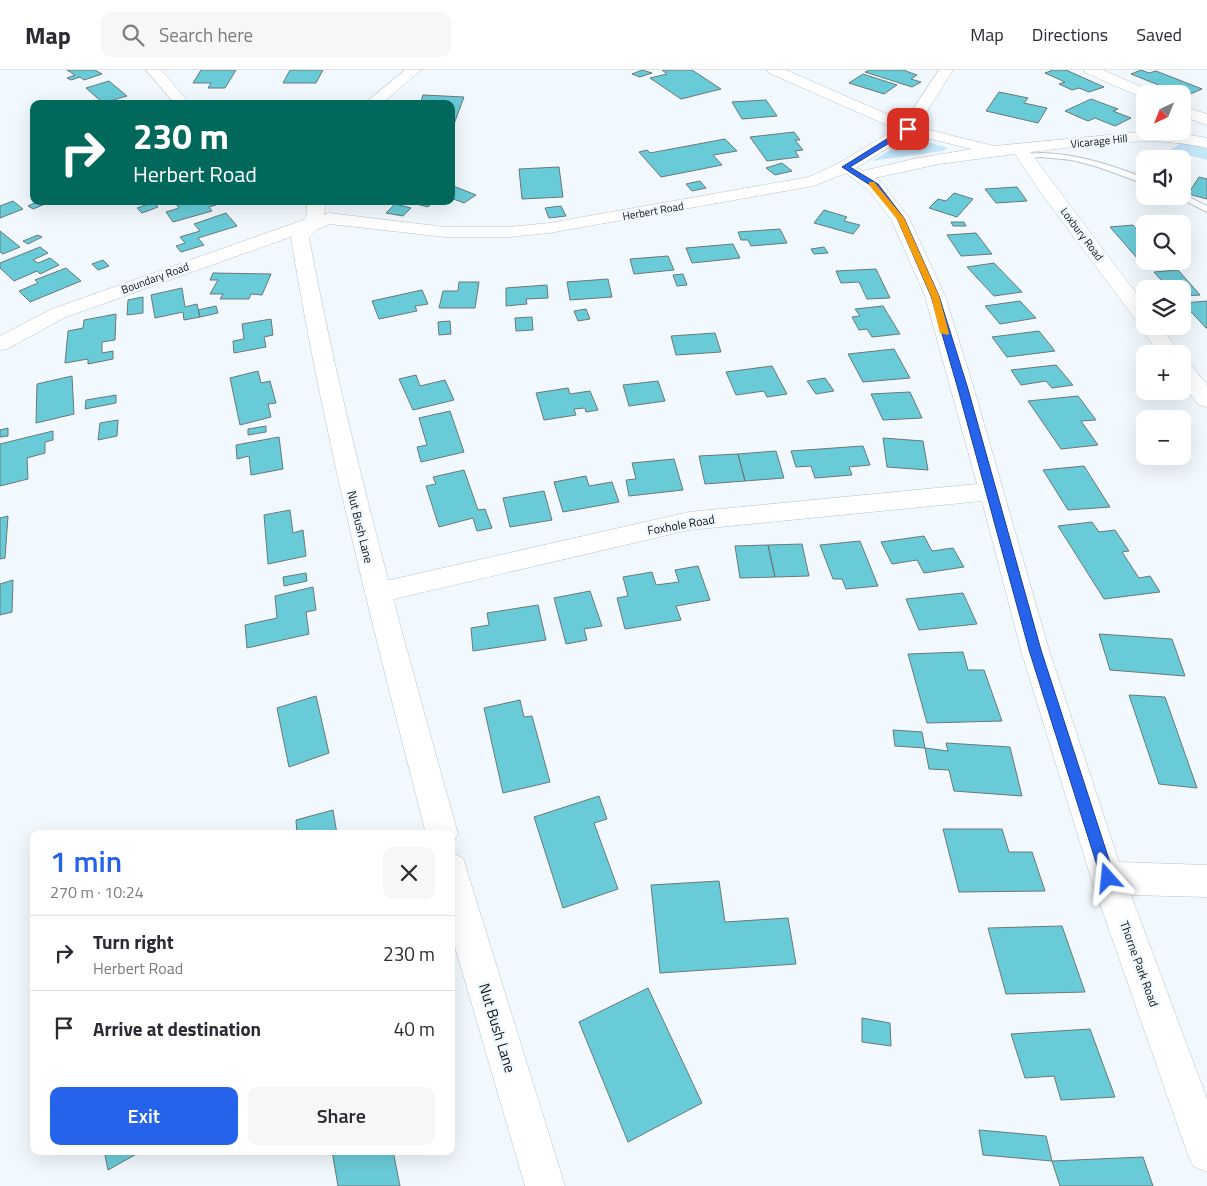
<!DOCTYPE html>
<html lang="en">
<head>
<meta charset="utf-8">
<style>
  body { margin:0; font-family:"Titillium Web",sans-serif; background:#f7f7f7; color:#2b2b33; height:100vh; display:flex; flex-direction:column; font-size:19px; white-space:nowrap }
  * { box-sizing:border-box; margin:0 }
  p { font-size:16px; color:#7c7c81 }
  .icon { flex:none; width:28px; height:28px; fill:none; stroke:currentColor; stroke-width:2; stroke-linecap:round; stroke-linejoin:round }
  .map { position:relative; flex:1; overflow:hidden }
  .panel { position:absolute; left:30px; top:760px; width:425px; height:325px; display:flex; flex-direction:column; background:#fff; border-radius:10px; box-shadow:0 5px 20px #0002 }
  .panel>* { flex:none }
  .hud { position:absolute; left:30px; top:30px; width:425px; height:105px; border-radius:10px; box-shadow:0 5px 20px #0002; background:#00695c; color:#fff; overflow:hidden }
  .needle { width:32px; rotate:223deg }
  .tools { position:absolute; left:1136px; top:15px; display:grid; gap:10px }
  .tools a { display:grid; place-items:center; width:55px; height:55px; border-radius:10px; background:#fff; box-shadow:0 5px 20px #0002; font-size:25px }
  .pin { position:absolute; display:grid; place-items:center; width:42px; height:42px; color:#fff; margin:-21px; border-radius:10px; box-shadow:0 2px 8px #0006 }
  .me { position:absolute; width:55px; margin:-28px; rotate:342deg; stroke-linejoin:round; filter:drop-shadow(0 0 4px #0008) }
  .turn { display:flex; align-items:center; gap:18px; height:105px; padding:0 20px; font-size:22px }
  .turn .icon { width:65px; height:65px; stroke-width:2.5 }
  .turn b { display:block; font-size:35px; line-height:42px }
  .round { display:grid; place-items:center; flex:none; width:52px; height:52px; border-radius:10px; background:#f7f7f7 }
  .summary { display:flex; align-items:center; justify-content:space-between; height:85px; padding:0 20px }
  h1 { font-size:30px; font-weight:600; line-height:38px; color:#2563eb }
  .cta { display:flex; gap:10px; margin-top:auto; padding:10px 20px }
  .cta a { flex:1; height:58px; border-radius:10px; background:#2563eb; color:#fff; font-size:20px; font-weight:600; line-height:58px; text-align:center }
  .cta a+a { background:#f7f7f7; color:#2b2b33 }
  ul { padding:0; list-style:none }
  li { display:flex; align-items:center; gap:15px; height:75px; padding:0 20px; border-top:1px solid #e1e1e2 }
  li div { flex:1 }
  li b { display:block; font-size:19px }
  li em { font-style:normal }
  header { display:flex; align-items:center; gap:30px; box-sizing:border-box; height:70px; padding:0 25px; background:#fff; border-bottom:1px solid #e1e1e2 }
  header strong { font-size:24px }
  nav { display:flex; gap:28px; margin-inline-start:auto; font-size:18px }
  .search { width:350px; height:45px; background:#f7f7f7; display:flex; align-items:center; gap:12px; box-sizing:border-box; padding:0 18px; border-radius:10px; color:#7c7c81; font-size:19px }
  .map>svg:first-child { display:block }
</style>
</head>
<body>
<header>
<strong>Map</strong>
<div class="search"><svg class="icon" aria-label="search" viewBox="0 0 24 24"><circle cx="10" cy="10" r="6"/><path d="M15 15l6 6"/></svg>Search here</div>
<nav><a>Map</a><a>Directions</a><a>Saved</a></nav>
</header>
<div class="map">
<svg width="1207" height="1116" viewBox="0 0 1207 1116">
  <rect width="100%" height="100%" fill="#f1f9fe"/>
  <path fill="#c5e7fa" d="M911,67L948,78L942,81L872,91Z
    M1184,71L1207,79V90L1170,80Z"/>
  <path fill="#6acbd8" stroke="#69787b" d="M67,0H95L102,4L84,10L80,7L71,10L67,8L75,5Z
    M201,0H236L225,18H208L211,13H193Z
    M290,0H323L316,13H283Z
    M642,0L652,3L640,7L632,4Z
    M662,0H692L721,19L681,29L650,8L667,4Z
    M869,0H903L917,5L911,9L921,12L912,17L865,2Z
    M1053,0H1066L1104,17L1089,22L1079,18L1072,20L1059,14L1065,12L1045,3Z
    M1141,0L1149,3L1156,1L1202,19L1186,26L1131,4Z
    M863,4L897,15L884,24L849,13Z
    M109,11L127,26L103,33L86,18Z
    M999,22L1028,28L1024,33L1047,38L1038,53L986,41Z
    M423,25L464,27L454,54H451V34H420Z
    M1091,29L1118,39L1113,41L1131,48L1115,56L1095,48L1088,51L1065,41Z
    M766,30L777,46L742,49L732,32Z
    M794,62L800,70H795L803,80L795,81L799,87L767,91L750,67Z
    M725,69L737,81L713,85L722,95L661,107L639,82L647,80L650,83Z
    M782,93L792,101L775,105L766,98Z
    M559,97L563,127L522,129L519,99Z
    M1199,107L1207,109V129L1188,124Z
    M700,111L706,118L692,121L686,114Z
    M451,115L476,125L464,133L451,128Z
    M1017,117L1027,131L996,133L985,119Z
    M954,123L973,129L957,147L929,138L938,129L946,131Z
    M13,131L23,139L0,148V136Z
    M39,131L50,132L33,139L28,136Z
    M182,131H213L216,135L209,137L212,141L173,152L166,142L179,138L175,133Z
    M405,131H434L428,137Z
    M154,132L158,137L142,143L137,138Z
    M395,134L411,138L403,146L386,143Z
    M561,136L566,146L549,148L545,138Z
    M824,140L847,147L844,151L860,155L853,164L814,153Z
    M226,143L237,156L198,168L204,175L181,182L176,176L185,173L180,167L200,161L194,154Z
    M951,152H964L966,156H953Z
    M1133,155L1145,170V188H1137L1110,157Z
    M780,159L787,173L751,176L748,170H741L738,162Z
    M0,161L20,177L3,184L0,182Z
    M976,163L992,184L961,186L947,165Z
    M38,165L42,167L28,174L23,171Z
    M733,174L740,188L692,193L686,178Z
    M40,177L48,183L33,190L38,193L50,188L59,195L40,204L37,201L14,211L0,198V193Z
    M824,177L828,183L814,184L811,179Z
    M668,186L674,200L634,204L630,189Z
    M103,190L109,196L98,200L92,194Z
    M994,193L1022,222L994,226L967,197Z
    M66,198L81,211L30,232L19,221L38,213L35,210Z
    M876,199L890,228L867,229L859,212L841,213L836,201Z
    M1178,200L1200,225L1182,226V219H1169L1154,202Z
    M213,203L271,204L262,225L251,224L249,229H220L223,224H210L218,210H210Z
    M683,204L687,215L677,216L673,205Z
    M608,209L612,227L570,230L567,212Z
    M459,212H479L475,238H439L443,221H458Z
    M547,215L548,228L526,229L527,234L506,236V218Z
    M182,218L185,237L197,234L200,247L184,250L183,242L155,248L151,225Z
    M422,220L428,234L415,236L417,241L379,249L372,231Z
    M143,227V243L127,245L128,230Z
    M1020,231L1036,248L1000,254L985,236Z
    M1207,231V258H1206L1183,233Z
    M216,236L218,243L200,247L198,240Z
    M883,236L900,264L872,267L867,259L859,260L852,247L860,246L855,239Z
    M586,239L590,249L578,251L574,241Z
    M116,244L115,270L102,272V283L113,281V289L88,294V289L65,293L68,261L83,258L84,250Z
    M532,247L533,260L516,261L515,248Z
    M271,249L273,265L264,267L266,277L234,283L233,271L244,269L242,254Z
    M450,251L451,264L439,265L438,252Z
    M1039,261L1055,281L1007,287L992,267Z
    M715,263L721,282L676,285L671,266Z
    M894,279L910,308L863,312L848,284Z
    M1056,295L1073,315L1052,318L1046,311L1021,315L1011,300Z
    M772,296L787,324L767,327L764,321L736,325L726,302Z
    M258,301L261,313L270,311L276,333L268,334L271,347L240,355L230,308Z
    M416,305L420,316L445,310L454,330L413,340L399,309Z
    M72,306L74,344L36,353L37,314Z
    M825,308L834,321L816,324L807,311Z
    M658,311L665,331L629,336L623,315Z
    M568,318L570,324L590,321L598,340L586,342L585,338L574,339L576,345L544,350L536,323Z
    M910,322L922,348L883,350L871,324Z
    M116,325V333L85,339L86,330Z
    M1078,326L1096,350L1081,351L1098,375L1061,379L1028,331Z
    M450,341L464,382L421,392L417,377L427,375L419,348Z
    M118,350L117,366L98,370L100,353Z
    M266,356V362L248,365V359Z
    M8,358V366L0,367V360Z
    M53,361V370L45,372V383L27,388L28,409L0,416V374Z
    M279,367L283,399L251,405L249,386L237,389L236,375Z
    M883,368L923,371L928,400L887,397Z
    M863,376L870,395L849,397L852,405L815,408L811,396L796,397L791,381Z
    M776,381L784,408L745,411L738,384Z
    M738,384L745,411L705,414L699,386Z
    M674,389L683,420L629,426L626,410L636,409L632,393Z
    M1084,396L1110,437L1068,440L1043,400Z
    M464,400L478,440L485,439L492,458L477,461L473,448L439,457L426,416L436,414L433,407Z
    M586,406L589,416L612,412L619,432L563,442L554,412Z
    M544,421L552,450L510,457L503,428Z
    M290,440L293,463L303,460L306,486L268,494L264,445Z
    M8,446L5,488L0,489V448Z
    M1092,452L1099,462L1115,460L1129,481L1122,482L1139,508L1150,506L1160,522L1104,529L1058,456Z
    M924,466L932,481L953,478L964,497L924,503L917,490L892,494L881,472Z
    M860,471L878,516L846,519L842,509H833L820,475Z
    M802,474L809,506L775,507L768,475Z
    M768,475L775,507L740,508L735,476Z
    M698,496L710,530L676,536L681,550L625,559L617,528L628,526L623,507L652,502L656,515L679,512L675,500Z
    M306,503L307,511L284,516L283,507Z
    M13,510L12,542L0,545V514Z
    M313,517L316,540L306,542L309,564L247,578L245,555L277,548L275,526Z
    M590,521L602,556L584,559L587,570L566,574L554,528Z
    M963,523L977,554L919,560L906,529Z
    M538,535L546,570L473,581L471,558L489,555L487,543Z
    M1099,564L1172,569L1185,606L1110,600Z
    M963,582L968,600H984L1002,651L927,653L908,584Z
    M1129,625L1165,627L1197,718L1159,714Z
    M316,626L329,683L289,697L277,638Z
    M520,630L524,647L532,646L550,712L503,723L484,638Z
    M893,660L922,662L925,678L895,676Z
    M946,673L1010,677L1022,726L954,721L949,700L929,699L925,678L948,681Z
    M599,726L607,749L594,753L618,819L563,838L534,747Z
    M333,740L337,764H297L296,750Z
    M943,759H1002L1009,782H1032L1045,821L959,822Z
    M719,811L725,852L788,848L796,894L660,903L651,815Z
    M1062,856L1085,922L1006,924L988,858Z
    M648,918L702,1033L628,1072L579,952Z
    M862,948L890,953L891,976L862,972Z
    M1090,959L1115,1027L1061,1030L1054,1006L1025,1008L1011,964Z
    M979,1060L1046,1066L1052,1091L983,1085Z
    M104,1081H140V1082L108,1100Z
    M332,1081H393L400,1116H338Z
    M1143,1087L1153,1116H1060L1052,1091Z"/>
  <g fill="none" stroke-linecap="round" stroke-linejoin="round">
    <g stroke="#b8c5cd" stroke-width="2">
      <path id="service" d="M1041,83C1078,84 1111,95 1145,108V114L1098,97L1072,90L1041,87L1025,88L1021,86L1025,84Z
        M1183,124L1207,136V142L1176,126H1182Z"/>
    </g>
    <g stroke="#b8c5cd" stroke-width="1">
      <path id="minor" d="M146,0H161L190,34H175Z
        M405,0H421L381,34H364Z
        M939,0H953L917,57L994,76L1139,62H1174L1207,68V78C1149,64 1088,76 1030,82L1145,235V256H1161L1180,284H1159L1140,256L1141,254L1138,253L1039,120L1015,84L939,94L875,108L881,112L909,148L945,226L974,319L1049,580L1119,792L1207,795V827L1131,825L1207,1029V1102L1193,1096L1187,1082L1091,808L1021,580L982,431L689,460L377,533L368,530L364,523L368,516L377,513L689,442L977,414L925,226L891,149L869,120L837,97L839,93L845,92L863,101L913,89L972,79L902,62L900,59Z
        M1084,0H1103L1151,21L1153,24H1145V28L1141,27L1086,3Z
        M1182,36L1207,44V55L1182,46Z
        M307,131H325L324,152L321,156L66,247L7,279L0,280V266L52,239L306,149Z
        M1182,292L1190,294L1207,315V337L1199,335L1182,314Z"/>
    </g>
    <g stroke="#b8c5cd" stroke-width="1">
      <path id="tertiary" d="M767,0H786L914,56L916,59L914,62L851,101L813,116L549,163L509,167H445L330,154L318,159L309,168C347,370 403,567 458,764L451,776V764H426C375,566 324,369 291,168L299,157L305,151L329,143L445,157H509L549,153L809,107L839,93L896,59L769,3Z
        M451,783L463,788L565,1116H525L451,863Z"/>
    </g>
    <use href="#service" fill="#fff" fill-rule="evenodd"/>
    <use href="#minor" fill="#fff" fill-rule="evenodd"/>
    <use href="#tertiary" fill="#fff" fill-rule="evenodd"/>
  </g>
  <path fill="#2563eb" stroke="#184099" d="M906,57L912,59L850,97L878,114L904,148L939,226L968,319L1041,580L1115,808L1113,812L1108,814L1103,812L1101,808L1029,580L958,319L931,226L897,148L873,117L842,97Z"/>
  <path fill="#f59e0b" d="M869,112H874L904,148L939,226L949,263L948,265L940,263L931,226L897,149L869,115Z"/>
  <g text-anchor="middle" stroke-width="5" stroke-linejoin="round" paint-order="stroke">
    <g font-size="11" fill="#0f1417" stroke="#f1f9fe">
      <text transform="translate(1099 71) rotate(-6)" y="4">Vicarage Hill</text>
      <text transform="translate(653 141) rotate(-10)" y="4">Herbert Road</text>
      <text transform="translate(1082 164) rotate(53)" y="4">Loxbury Road</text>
      <text transform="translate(155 208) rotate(-20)" y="4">Boundary Road</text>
    </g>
    <g font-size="12" fill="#0f1417" stroke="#f1f9fe">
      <text transform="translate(681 455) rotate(-10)" y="4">Foxhole Road</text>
      <text transform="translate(360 457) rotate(76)" y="4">Nut Bush Lane</text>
      <text transform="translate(1139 894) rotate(70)" y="4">Thorne Park Road</text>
    </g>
    <g font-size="15" fill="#0f1417" stroke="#f1f9fe">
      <text transform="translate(497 958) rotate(73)" y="5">Nut Bush Lane</text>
    </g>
  </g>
</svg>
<div class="tools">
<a><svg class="needle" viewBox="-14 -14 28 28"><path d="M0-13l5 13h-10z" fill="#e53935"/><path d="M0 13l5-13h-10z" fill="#7c7c81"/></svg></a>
<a><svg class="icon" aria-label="sound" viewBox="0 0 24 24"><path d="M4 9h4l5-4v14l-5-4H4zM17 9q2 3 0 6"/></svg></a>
<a><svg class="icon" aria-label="search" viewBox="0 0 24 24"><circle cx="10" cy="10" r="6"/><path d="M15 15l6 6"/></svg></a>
<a><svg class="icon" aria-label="layers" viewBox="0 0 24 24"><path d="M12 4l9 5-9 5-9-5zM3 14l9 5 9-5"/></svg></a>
<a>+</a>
<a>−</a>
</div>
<div class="pin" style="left:908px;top:59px;background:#d93025"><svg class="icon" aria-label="arrive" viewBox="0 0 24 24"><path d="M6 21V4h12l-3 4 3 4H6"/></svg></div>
<svg class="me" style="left:1108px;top:808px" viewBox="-20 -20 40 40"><path d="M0-17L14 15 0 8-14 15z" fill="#2563eb" stroke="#fff" stroke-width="4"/></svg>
<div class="hud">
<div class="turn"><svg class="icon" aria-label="right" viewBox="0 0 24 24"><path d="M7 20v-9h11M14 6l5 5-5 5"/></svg><div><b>230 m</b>Herbert Road</div></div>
</div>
<section class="panel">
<div class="summary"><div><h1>1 min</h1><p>270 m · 10:24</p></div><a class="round"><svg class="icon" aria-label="close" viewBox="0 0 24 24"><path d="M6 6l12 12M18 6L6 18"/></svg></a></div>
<ul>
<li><svg class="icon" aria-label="right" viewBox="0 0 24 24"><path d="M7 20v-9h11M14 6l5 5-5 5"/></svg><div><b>Turn right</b><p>Herbert Road</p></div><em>230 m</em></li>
<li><svg class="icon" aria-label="arrive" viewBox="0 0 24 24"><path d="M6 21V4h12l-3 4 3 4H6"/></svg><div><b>Arrive at destination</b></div><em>40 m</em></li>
</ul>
<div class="cta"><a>Exit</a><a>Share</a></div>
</section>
</div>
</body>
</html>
